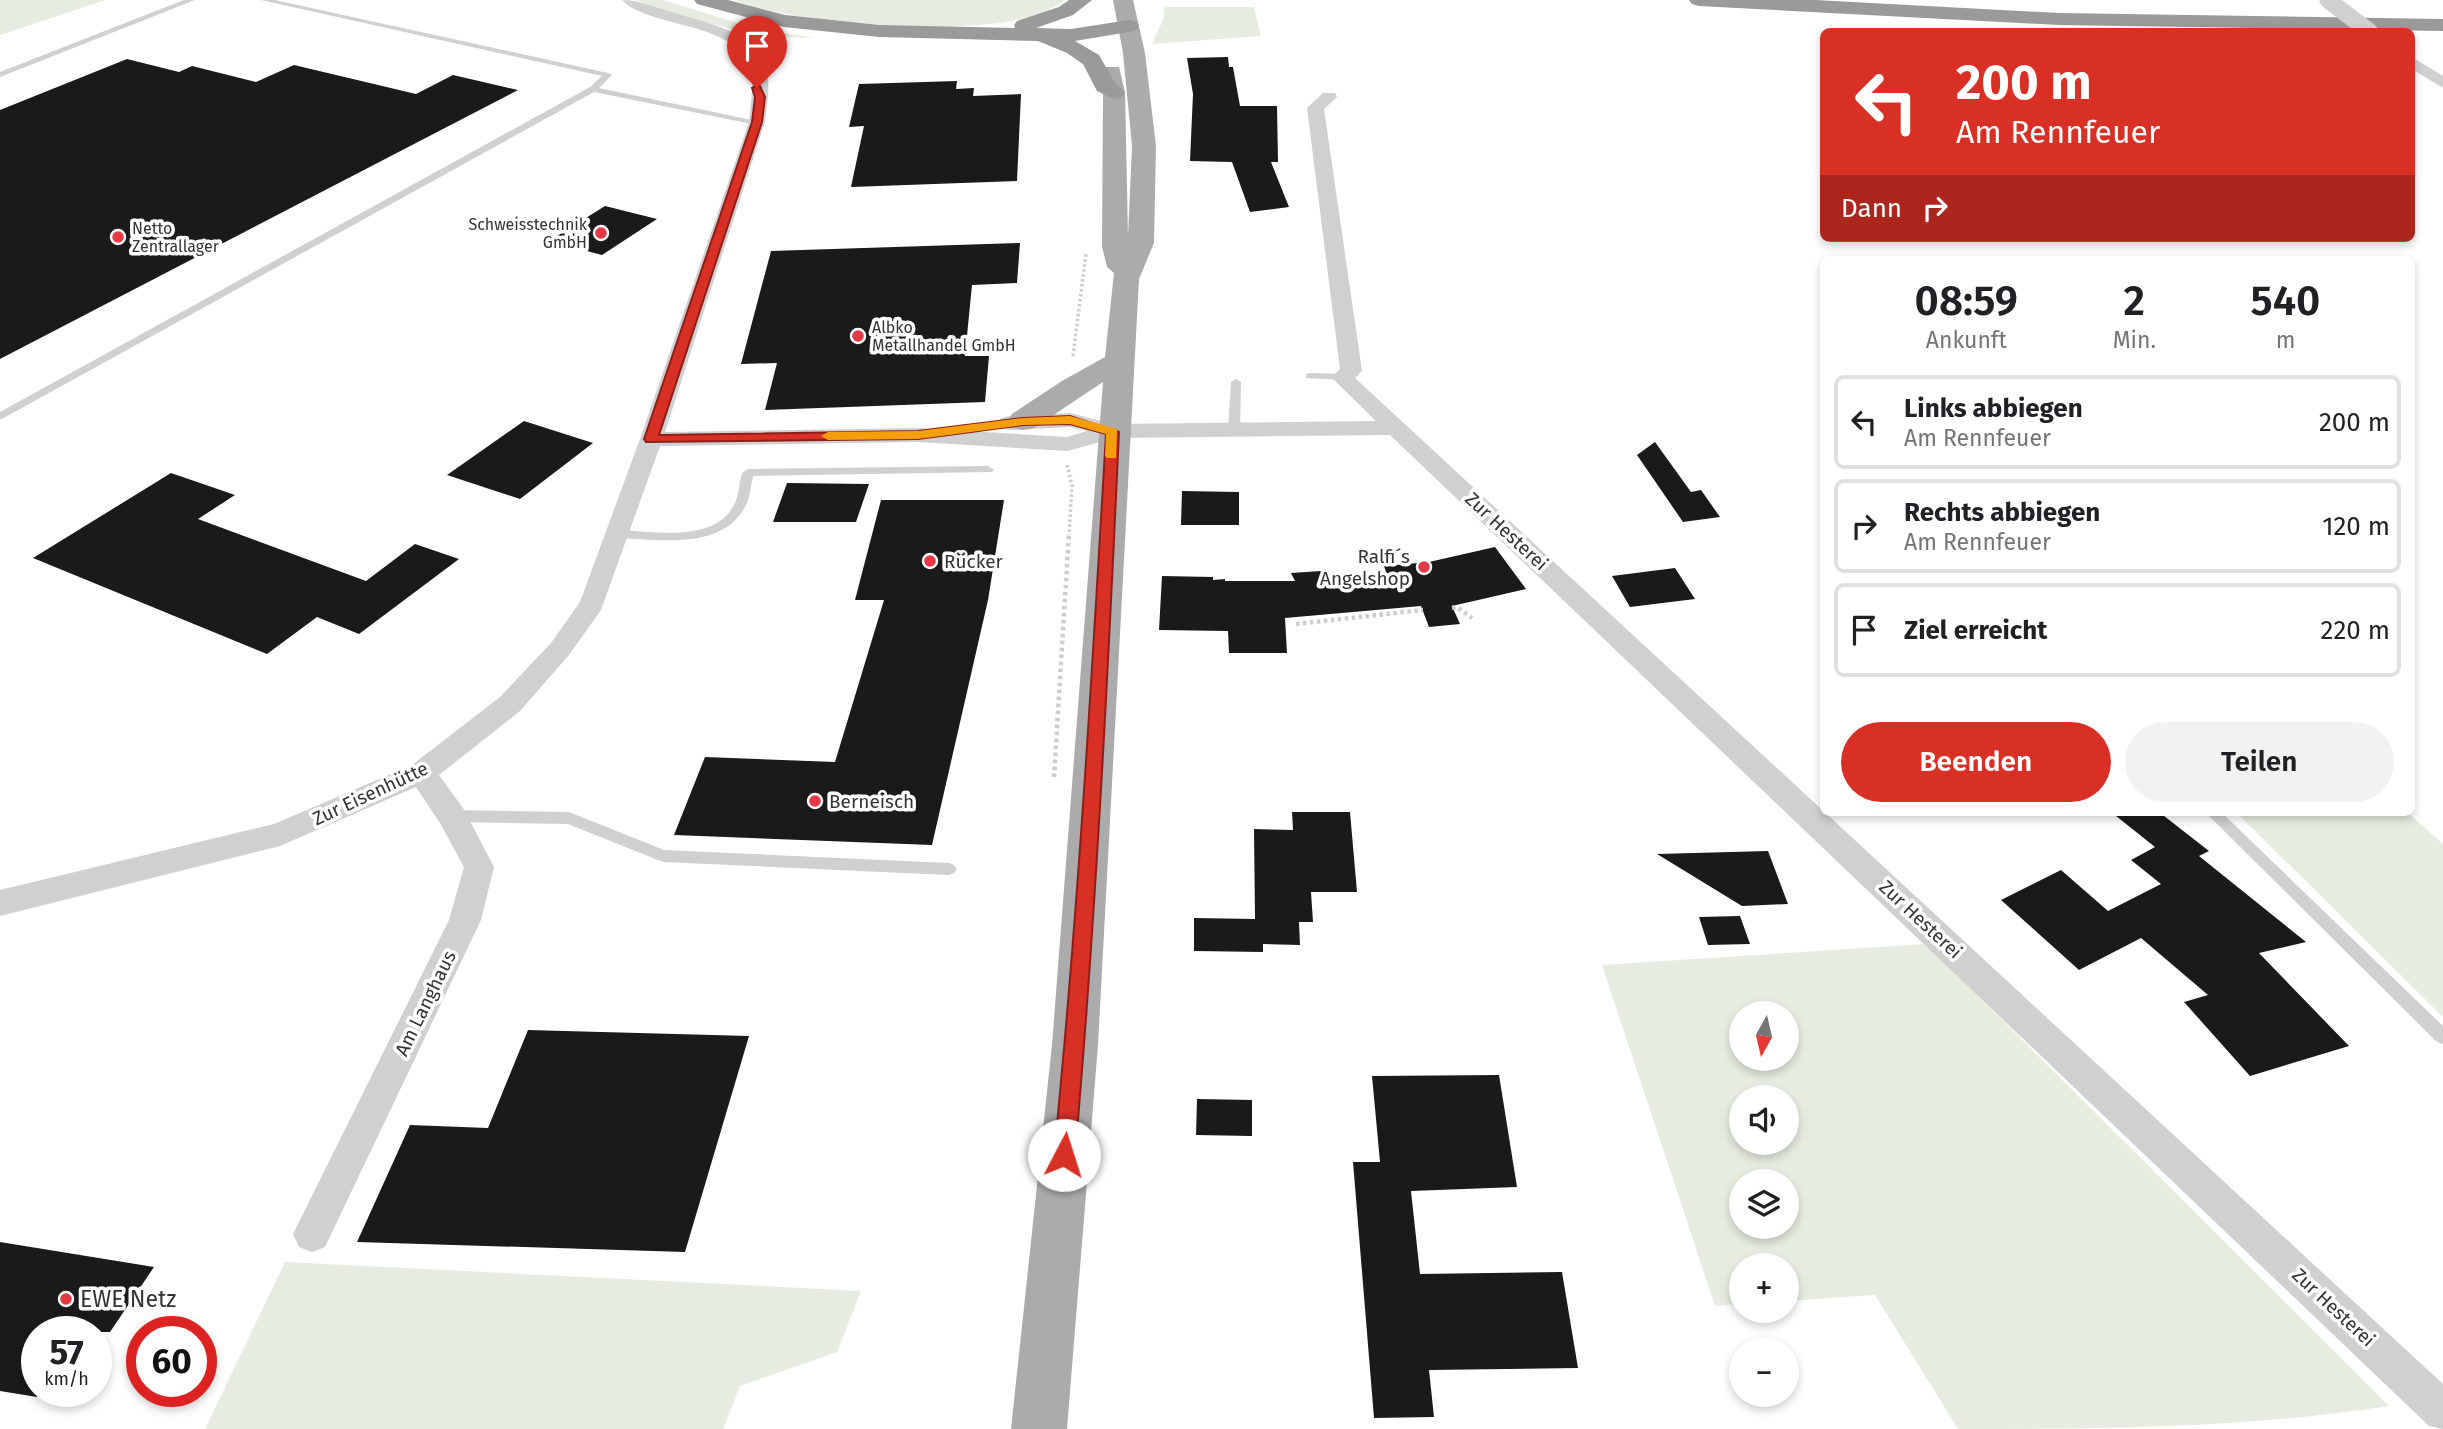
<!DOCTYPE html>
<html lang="de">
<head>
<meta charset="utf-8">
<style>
  body { margin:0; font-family:"Fira Sans",sans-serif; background:#f2f2f2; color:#202124; height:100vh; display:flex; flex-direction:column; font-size:26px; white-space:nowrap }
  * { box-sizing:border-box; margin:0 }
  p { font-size:23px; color:#757577 }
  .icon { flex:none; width:38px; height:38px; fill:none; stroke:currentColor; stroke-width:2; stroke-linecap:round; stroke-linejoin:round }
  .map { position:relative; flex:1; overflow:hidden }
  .details { position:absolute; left:1820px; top:256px; width:595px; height:560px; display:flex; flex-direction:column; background:#fff; border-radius:10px; box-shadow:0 4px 10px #0003 }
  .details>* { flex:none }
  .guide { position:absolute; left:1820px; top:28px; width:595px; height:214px; border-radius:10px; box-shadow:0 4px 10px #0003; background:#d93025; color:#fff; overflow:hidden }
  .needle { width:46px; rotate:188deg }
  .controls { position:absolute; left:1729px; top:1001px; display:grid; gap:14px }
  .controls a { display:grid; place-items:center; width:70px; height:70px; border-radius:50%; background:#fff; box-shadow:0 4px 10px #0003; font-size:35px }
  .speed { position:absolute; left:21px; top:1316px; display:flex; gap:14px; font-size:35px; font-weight:700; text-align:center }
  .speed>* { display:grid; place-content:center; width:91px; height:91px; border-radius:50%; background:#fff; box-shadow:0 4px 10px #0003; line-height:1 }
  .speed small { font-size:18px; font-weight:400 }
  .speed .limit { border:10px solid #d22; background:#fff; color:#111 }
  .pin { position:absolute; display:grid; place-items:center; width:60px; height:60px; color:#fff; margin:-72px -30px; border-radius:50% 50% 50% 0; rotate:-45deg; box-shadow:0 0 7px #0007 }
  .pin .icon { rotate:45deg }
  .me { position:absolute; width:77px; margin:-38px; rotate:5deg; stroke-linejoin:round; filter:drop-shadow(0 0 5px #0008) }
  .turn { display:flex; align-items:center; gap:24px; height:147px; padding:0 21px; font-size:32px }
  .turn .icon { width:91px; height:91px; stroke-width:2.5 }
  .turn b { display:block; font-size:49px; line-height:60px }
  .then { display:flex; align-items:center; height:66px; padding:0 21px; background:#0003; gap:14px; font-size:26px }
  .eta { display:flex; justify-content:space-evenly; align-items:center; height:119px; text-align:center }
  .eta b { font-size:42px; font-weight:600; line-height:49px }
  .primary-button { display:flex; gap:14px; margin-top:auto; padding:14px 21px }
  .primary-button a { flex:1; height:80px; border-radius:42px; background:#d93025; color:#fff; font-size:28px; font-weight:600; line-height:80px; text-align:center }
  .primary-button a+a { background:#f2f2f2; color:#202124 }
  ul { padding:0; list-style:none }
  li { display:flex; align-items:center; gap:21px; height:94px; margin:0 14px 10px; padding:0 7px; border:4px solid #e0e0e0; border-radius:10px }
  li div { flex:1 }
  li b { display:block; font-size:26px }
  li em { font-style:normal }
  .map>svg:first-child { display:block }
</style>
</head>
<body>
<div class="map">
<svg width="2443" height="1429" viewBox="0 0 2443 1429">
  <rect width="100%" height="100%" fill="#fff"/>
  <path fill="#e6ecdf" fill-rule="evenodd" d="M0,0H105L0,35Z
    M636,0H663L754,28L816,38L763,36L682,17Z
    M734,0H1065C1058,4 1050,10 1042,13C977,38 798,26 734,0Z
    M1165,7H1254L1261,36L1152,44L1163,20Z
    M2236,812H2407L2443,844V1017Z
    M1926,944L2389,1406C2246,1428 2103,1429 1958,1429L1875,1295L1787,1301V1265H1741V1304L1715,1306L1602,965ZM1741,1013H1787V1059H1741ZM1741,1097H1787V1143H1741ZM1741,1181H1787V1227H1741Z
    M285,1262L861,1291L837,1352L740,1386L723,1429H205Z"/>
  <path fill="#1a1a1a" d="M1228,57L1229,67H1233L1240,106H1277L1278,162H1271L1289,207L1250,212L1232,162L1190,161L1193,94L1187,58Z
    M127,59L179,72L192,66L256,82L294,65L416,94L453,75L518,90L0,359V110Z
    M957,81L956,89L974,88L973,96L1021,94L1017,181L851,187L864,126L849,127L859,84Z
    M605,206L657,219L602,255L549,241Z
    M1020,243L1017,283L972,285L965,356H989L985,402L765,410L777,363L741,364L771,251Z
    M524,421L593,443L520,499L447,475Z
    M1655,442L1691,492L1701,490L1720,517L1683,522L1637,455Z
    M171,473L235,495L198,519L366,581L415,544L459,559L359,634L317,617L267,654L33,558Z
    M787,483L869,484L856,522H773Z
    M1182,491L1239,492V525H1181Z
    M881,500H1004L988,600L932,845L674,835L705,757L835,762L884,600H855Z
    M1495,547L1526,589L1452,606L1460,624L1429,627L1421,606L1285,618L1287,653H1229L1228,631L1159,630L1162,576L1213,577V580L1225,579V581H1295L1291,573L1321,571L1325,580L1387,575L1384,566L1429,562Z
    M1675,568L1695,599L1630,607L1612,576Z
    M1292,812H1350L1357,892H1311L1313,922H1299L1300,945L1263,944V952L1194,951V918L1255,919L1254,829L1293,830Z
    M2111,812H2159L2209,851L2199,856L2306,942L2259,953L2349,1046L2250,1076L2184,1002L2208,995L2141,938L2079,970L2001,900L2061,870L2108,911L2161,884L2131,860L2155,847Z
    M1768,851L1788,904L1742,906L1657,854Z
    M1740,916L1750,944L1708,945L1699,917Z
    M528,1030L749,1036L685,1252L357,1242L410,1125L488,1128Z
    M1499,1075L1517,1187L1411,1191L1420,1274L1562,1272L1578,1368L1429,1370L1434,1417L1374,1418L1353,1162H1380L1372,1076Z
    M1197,1099L1252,1100V1136L1196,1135Z
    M0,1242L154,1267L110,1332H37V1397L0,1391Z"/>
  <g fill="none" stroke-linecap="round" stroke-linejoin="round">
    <path stroke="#cdcdcd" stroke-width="3.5" stroke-dasharray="2.5 2.5" stroke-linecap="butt" d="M1073,356L1086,254
      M1067,465L1072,485L1069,535"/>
    <path stroke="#cdcdcd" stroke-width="4.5" stroke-dasharray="3.5 3.5" stroke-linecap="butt" d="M1452,608L1457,607L1472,618
      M1296,624L1423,610
      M1054,777L1069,533"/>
    <path fill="#d0d0d0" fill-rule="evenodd" d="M184,0H195L0,77V72Z
      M261,0H275L608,73L612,75L599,88L761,122L757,125L594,92L0,420V412L590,87L602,76Z
      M1310,373L1342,374L1347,377L1342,380L1306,378V374Z
      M1236,379L1241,382L1240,431L1234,434L1228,431L1231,382Z
      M988,466L994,470L992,472L753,476C751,485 750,495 747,503C725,552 658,539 616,538L610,534L616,530C651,531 714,544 734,505C739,496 739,483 742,473L748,469Z
      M452,810L569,812L664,850L949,863L954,865L957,869L954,873L949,875L663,862L568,824L452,822L447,820L445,816L447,812Z
      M2205,812H2221L2443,1026V1044L2437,1042Z"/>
    <path fill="#d0d0d0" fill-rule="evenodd" d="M622,0C639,0 651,6 668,11C702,22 747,28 764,63C772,80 767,105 765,122L665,432L918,428L1067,437L1087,431L1070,427L1009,430L1001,428L998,423L1001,418L1009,416L1070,413L1113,424L1376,421L1331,377L1340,369L1307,108L1323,93H1335L1337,97L1324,109L1362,371L1355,378L2443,1384V1429L2429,1426L1390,435L1114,438L1068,451L918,442L660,446L601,610L569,655L520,711L439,775L463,808L494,867L481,920L325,1247L312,1252L299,1247L293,1234L449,920L464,867L440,823L416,787L280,846L0,916V890L274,824L412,765L500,697L551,643L580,602L640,439L749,122C750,105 755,84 750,67C740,35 689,27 661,19C648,15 631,10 622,0Z
      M2412,57L2443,76V88L2412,69Z"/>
    <path fill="#ababab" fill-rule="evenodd" d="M1113,0H1133L1145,53L1156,146L1154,243L1139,279L1098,1045L1067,1429H1011L1052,1045L1103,382L1034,428L1023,430L1012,428L1008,421L1012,414L1062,381L1105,357L1114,273L1107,267L1102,246L1103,92L1100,72L1103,67H1119L1125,92L1128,236L1132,146L1123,53Z"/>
    <path fill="#9a9a9a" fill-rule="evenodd" d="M694,0H728L785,15L879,25L1015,28L1014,25L1017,21L1059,7L1069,0H1092L1073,15L1036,28L1071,29L1129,20L1136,22L1139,26L1136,30L1129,32L1075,41L1099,55L1115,83L1125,92L1122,97L1114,99L1097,91L1083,64L1067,53L1038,41L879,37L784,27L697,4Z
      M1689,0H1815L2059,13L2443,19V31L2059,25L1699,6L1692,4Z"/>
    <path stroke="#d0d0d0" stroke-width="17" d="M2328,0L2370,32"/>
  </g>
  <path fill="#d93025" stroke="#8d1f18" stroke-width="2" d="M757,85L760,86L765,97L762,122L659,435L918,431L1023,418L1070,416L1119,432C1108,673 1096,914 1075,1155L1072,1161L1064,1164L1057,1161L1054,1155C1078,915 1092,674 1106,434L1070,424L1023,425L918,439L646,442L644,439L752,122L755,97L752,88Z"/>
  <path fill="#f59e0b" d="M1070,416L1117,429L1116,458H1107L1105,456L1106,434L1070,424L1023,425L918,439L828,440L821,436L828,432L918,431L1023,418Z"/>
  <g fill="#e63946" stroke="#fff" stroke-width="2.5">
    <circle cx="601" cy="233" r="7"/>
    <circle cx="118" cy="237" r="7"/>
    <circle cx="858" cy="336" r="7"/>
    <circle cx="930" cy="561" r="7"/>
    <circle cx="1424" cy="567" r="7"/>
    <circle cx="815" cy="801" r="7"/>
    <circle cx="66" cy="1299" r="7"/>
  </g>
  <g text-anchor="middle" stroke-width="7" stroke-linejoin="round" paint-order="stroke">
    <g font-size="16" fill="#333" stroke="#fff" text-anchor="start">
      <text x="587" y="230" text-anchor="end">Schweisstechnik<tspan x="587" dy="18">GmbH</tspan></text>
      <text x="132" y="234">Netto<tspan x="132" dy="18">Zentrallager</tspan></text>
      <text x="872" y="333">Albko<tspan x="872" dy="18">Metallhandel GmbH</tspan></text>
    </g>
    <g font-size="19" fill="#333" stroke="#fff">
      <text transform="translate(1507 531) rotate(43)" y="7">Zur Hesterei</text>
      <text transform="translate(370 793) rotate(-25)" y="7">Zur Eisenhütte</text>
      <text transform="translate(1921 919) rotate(43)" y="7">Zur Hesterei</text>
      <text transform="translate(425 1003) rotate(-64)" y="7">Am Langhaus</text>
      <text transform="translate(2334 1307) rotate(43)" y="7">Zur Hesterei</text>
    </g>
    <g font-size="19" fill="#333" stroke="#fff" text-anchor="start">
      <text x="1410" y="563" text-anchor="end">Ralfi´s<tspan x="1410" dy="22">Angelshop</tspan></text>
      <text x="944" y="568">Rücker</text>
      <text x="829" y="808">Berneisch</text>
    </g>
    <g font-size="23" fill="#333" stroke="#fff" text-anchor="start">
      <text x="80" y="1307">EWE Netz</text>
    </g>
  </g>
</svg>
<div class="controls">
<a><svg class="needle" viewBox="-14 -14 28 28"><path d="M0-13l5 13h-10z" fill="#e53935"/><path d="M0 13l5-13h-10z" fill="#757577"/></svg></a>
<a><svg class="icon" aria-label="sound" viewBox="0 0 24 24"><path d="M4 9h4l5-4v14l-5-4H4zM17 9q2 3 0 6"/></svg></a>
<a><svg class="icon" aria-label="layers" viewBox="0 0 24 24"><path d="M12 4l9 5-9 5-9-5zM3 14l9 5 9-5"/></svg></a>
<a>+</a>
<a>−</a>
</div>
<div class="speed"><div>57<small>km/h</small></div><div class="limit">60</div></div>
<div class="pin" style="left:757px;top:88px;background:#d93025"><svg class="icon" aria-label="arrive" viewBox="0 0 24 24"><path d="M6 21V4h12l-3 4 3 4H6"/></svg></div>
<svg class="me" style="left:1064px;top:1155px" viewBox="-20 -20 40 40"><circle r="19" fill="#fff"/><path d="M0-13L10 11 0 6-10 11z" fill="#d93025"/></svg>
<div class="guide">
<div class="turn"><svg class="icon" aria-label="left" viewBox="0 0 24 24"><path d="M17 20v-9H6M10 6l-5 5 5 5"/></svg><div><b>200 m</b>Am Rennfeuer</div></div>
<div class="then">Dann<svg class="icon" aria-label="right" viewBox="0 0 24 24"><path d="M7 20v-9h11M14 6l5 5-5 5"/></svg></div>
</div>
<section class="details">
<div class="eta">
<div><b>08:59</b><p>Ankunft</p></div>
<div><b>2</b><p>Min.</p></div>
<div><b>540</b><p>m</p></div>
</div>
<ul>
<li><svg class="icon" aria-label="left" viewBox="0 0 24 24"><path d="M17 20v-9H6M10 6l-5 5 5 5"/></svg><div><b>Links abbiegen</b><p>Am Rennfeuer</p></div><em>200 m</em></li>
<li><svg class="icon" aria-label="right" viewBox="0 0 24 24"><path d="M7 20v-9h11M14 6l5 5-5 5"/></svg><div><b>Rechts abbiegen</b><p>Am Rennfeuer</p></div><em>120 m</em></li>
<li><svg class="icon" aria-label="arrive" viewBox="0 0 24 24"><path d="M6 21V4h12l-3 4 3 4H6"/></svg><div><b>Ziel erreicht</b></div><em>220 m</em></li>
</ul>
<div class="primary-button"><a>Beenden</a><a>Teilen</a></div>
</section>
</div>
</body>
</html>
